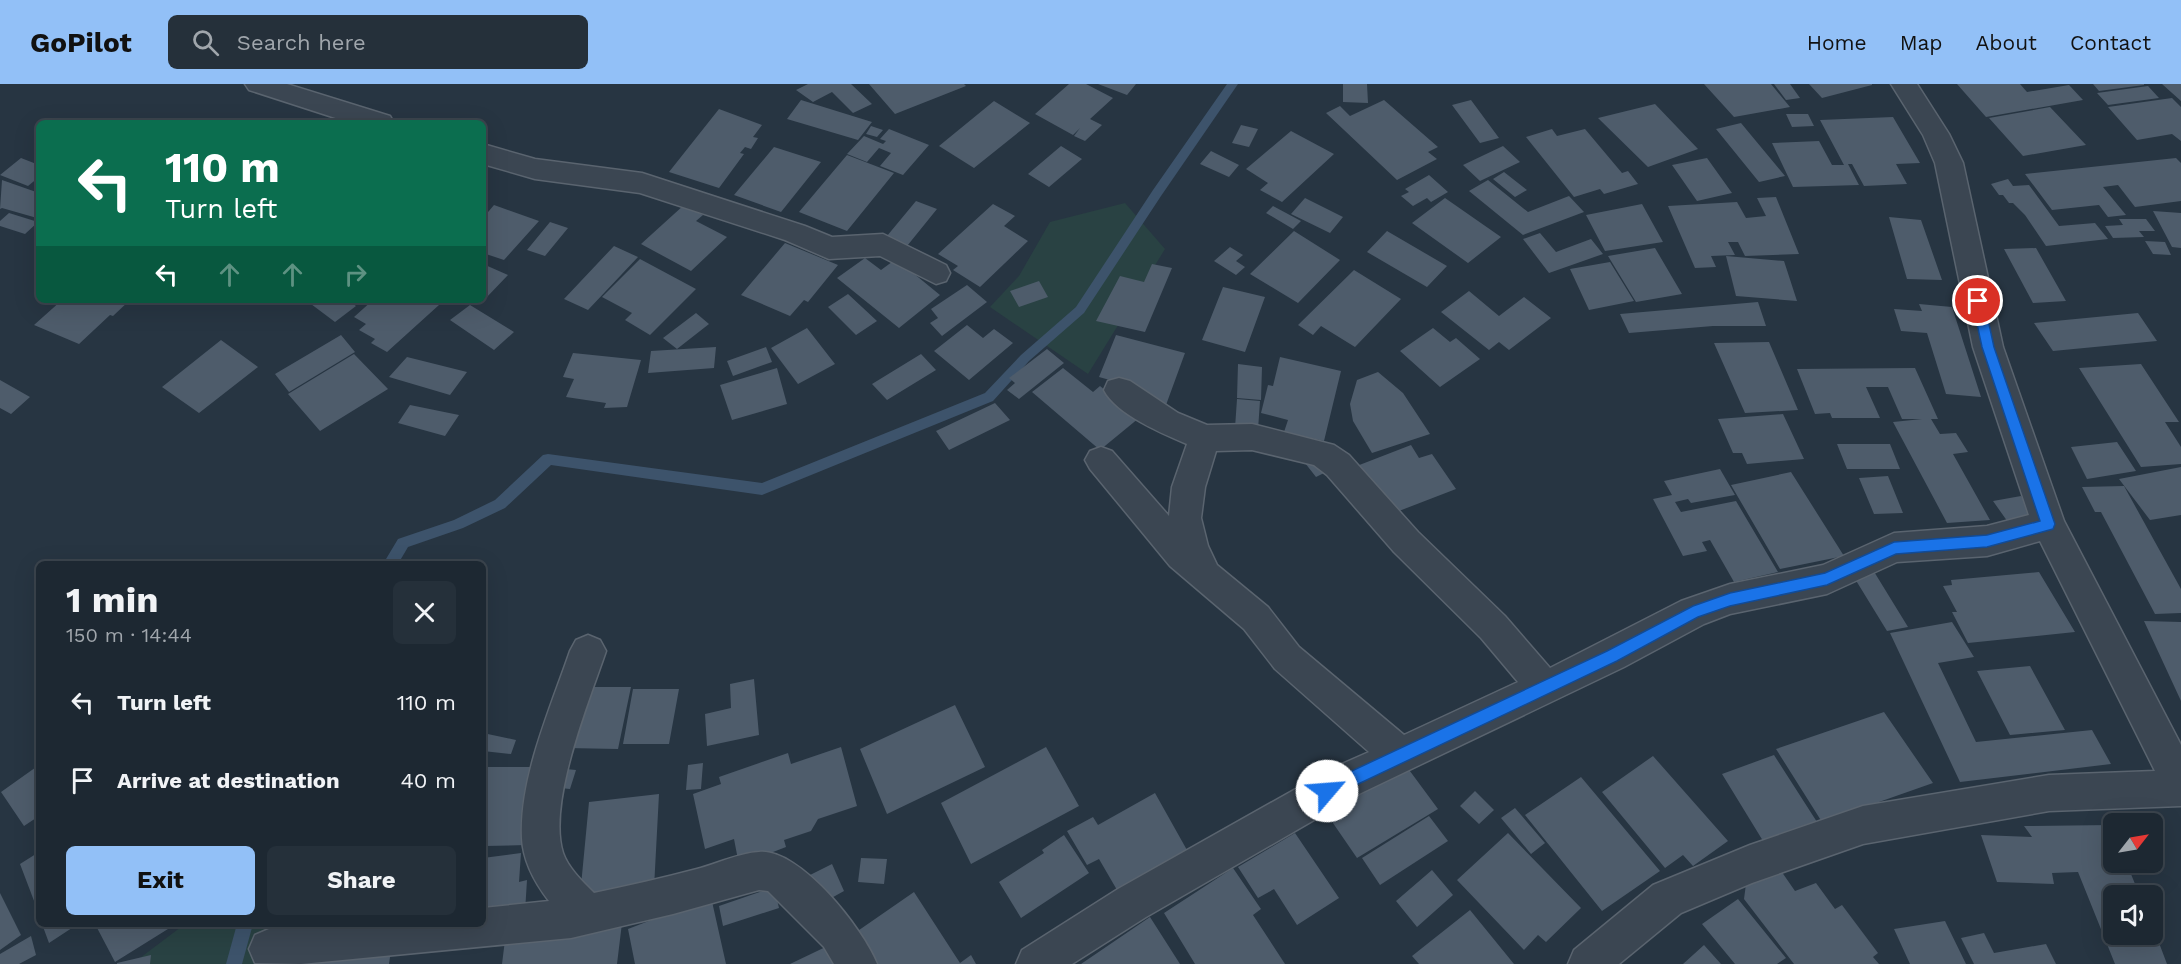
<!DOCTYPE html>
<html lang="en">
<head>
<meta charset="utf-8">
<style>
  body { margin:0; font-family:"Work Sans",sans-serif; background:#25303a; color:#f1f3f6; height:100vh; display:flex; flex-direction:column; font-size:22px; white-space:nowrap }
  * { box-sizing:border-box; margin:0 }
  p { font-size:20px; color:#a0a6ac }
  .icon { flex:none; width:33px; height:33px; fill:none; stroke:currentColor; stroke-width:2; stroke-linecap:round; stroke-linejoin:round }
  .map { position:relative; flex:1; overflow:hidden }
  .panel { position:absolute; left:36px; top:477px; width:450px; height:366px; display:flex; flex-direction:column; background:#1d2832; border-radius:9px; box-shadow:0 6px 24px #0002,0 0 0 2px #3b444d }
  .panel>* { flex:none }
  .guide { position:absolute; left:36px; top:36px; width:450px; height:183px; border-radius:9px; box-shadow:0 6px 24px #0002,0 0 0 2px #3b444d; background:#0b6e4f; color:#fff; overflow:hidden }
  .needle { width:39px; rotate:59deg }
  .tools { position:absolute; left:2103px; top:729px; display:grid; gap:12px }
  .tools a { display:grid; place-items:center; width:60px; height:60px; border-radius:9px; background:#1d2832; box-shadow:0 6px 24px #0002,0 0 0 2px #3b444d; font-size:30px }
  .pin { position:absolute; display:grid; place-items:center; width:51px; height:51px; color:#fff; margin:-26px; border:3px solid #fff; border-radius:50%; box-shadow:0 2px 6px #0007 }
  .me { position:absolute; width:66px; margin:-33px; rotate:63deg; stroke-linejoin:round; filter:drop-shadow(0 0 4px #0008) }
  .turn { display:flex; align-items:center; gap:21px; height:126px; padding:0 30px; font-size:27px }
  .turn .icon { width:78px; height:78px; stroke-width:2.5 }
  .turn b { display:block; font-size:42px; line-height:51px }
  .lanes { display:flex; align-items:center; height:57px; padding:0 30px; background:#0003; justify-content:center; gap:30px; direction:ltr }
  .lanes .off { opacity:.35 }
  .round { display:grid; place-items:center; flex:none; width:63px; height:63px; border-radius:9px; background:#25303a }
  .headline { display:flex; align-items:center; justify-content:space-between; height:102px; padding:0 30px }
  h1 { font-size:36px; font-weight:700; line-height:45px }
  .button { display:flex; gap:12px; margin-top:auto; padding:12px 30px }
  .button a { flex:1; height:69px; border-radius:9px; background:#92c0f7; color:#111; font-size:24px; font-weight:700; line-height:69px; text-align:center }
  .button a+a { background:#25303a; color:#f1f3f6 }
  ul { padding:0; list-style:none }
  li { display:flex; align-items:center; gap:18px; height:78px; padding:0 30px }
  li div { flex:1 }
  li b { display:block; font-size:22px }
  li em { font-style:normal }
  header { display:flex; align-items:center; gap:36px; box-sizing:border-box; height:84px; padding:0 30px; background:#92c0f7; color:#111 }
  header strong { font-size:28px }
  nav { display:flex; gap:33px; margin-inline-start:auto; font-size:21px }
  .search { width:420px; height:54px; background:#25303a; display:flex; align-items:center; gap:15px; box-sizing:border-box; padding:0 21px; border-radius:9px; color:#a0a6ac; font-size:22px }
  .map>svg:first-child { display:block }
</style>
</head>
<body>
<header>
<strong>GoPilot</strong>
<div class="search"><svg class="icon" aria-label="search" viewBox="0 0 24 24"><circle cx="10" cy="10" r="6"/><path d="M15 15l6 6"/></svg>Search here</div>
<nav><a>Home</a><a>Map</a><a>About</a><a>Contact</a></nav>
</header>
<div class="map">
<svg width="2181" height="880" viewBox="0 0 2181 880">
  <rect width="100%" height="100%" fill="#273542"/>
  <path fill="#294243" d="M1125,119L1165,165L1088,290L990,223L1019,192L1050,138Z
    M185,840H297L289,880H132Z"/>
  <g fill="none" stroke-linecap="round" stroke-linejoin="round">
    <path fill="#3d536b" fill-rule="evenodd" d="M1227,0H1238L1161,112L1084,229L1029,277L993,317L762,411L551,381L505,424L463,444L408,463L398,480H383L398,455L454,436L495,416L543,371L548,370L762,399L985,309L1021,271L1076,223L1153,106Z
      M237,840H253L242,880H226Z"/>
  </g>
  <path fill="#4e5c6b" d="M808,0H851L872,20L853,29L832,8L813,18L796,6Z
    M869,0H964L966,2L895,30Z
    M1069,0H1086L1113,14L1090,35L1102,41L1085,57L1074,52L1080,44L1073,51L1035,30Z
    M1098,0H1136L1127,11Z
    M1343,0H1367L1368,19L1343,18Z
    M1704,0H1771L1790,23L1734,33Z
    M1774,0H1790L1800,14L1786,16Z
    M1809,0H1872V1L1822,14Z
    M1957,0H2020L2027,8L2069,1L2083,16L1986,33Z
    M2093,0H2144V1L2099,7Z
    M2162,0H2181V17Z
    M2148,2L2159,14L2108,21L2097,9Z
    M2172,14L2181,23V57L2172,50L2137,56L2108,23Z
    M801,16L872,38L858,56L787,35Z
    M1384,16L1438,63L1428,68L1437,75L1397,96L1326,29L1340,22L1350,32Z
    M1471,16L1499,54L1480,59L1452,21Z
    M994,17L1030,39L974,84L939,62Z
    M1655,20L1698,65L1648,83L1598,34Z
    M2050,23L2086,61L2023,72L1989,34Z
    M719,25L762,41L753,53L758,54L751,65L745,63L740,69L744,70L719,104L669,88Z
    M1786,30H1808L1814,42L1792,43Z
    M1893,33L1920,79L1896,80L1907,100L1864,102L1852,80H1848L1859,101L1793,103L1772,59L1819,57L1832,81H1844L1820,36Z
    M1741,39L1785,92L1759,98L1716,45Z
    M1241,41L1258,45L1249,63L1232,59Z
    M871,42L883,46L877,53L866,50Z
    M889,45L929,61L903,91L880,82L891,69L879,64L867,78L847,70L864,52L883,60L886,57L880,55Z
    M1552,45L1557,52L1585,45L1622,89L1628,87L1638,100L1604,110L1600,105L1574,113L1526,53Z
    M1291,47L1334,70L1282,118L1260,106L1268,99L1246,85Z
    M1061,62L1082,75L1049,103L1028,90Z
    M1503,62L1520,78L1480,97L1463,81Z
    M774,63L821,78L781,128L734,111Z
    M1211,67L1239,81L1229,93L1200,80Z
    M847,71L894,89L847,147L799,128Z
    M21,74L39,81V93L28,102L0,91Z
    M1707,74L1732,109L1697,117L1672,81Z
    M2176,74L2181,79V117L2135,123L2118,101L2103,103L2126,131L2108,133L2099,121L2052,126L2025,90Z
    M1504,88L1527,106L1515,113L1493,95Z
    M1429,91L1448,108L1431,118L1427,114L1413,122L1401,112L1409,108L1405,105Z
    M2008,95L2013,102L2029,101L2059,142L2095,139L2108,155L2046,162L2025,131L2013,119H2009L2003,111H1999L1991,100Z
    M2,96L39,109V132L37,134L2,124L0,125Z
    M1488,96L1528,128L1569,112L1584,128L1523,151L1469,107Z
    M1776,113L1799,170L1745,172L1738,158H1728L1735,171L1711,172L1716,183L1695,184L1668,122L1737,118L1746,134L1766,132L1757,114Z
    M1305,114L1343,133L1330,149L1291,130Z
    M1445,114L1501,153L1468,179L1412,139Z
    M916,117L937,125L903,167L882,158Z
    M993,120L1015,132L1004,142L1028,157L980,203L953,186L958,182L938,170Z
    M1642,120L1663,158L1605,167L1586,131Z
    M494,121L539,137L504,176L483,169V134Z
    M684,121L703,131L696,137L727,153L691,187L641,160Z
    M1273,122L1301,137L1293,145L1266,129Z
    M2153,127L2181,129V164L2172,163Z
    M9,129L38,138L25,150L0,142V137Z
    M1889,133L1921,136L1942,196L1907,195Z
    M2119,135H2146L2155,147H2139L2144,153L2113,154L2105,142L2123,141Z
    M550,138L568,144L545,172L527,166Z
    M1294,147L1340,176L1298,219L1250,190Z
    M1387,147L1447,182L1427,203L1367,168Z
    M1540,149L1556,168L1591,155L1603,170L1549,189L1523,155Z
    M2145,157L2165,158L2171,171L2153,170Z
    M785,159L838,181L808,218L804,216L790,232L741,211Z
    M614,162L638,173L588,226L564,215Z
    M1230,163L1243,171L1236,177L1245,183L1236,191L1214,177Z
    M1655,164L1682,210L1636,218L1608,172Z
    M2036,164L2066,217L2033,219L2004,165Z
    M1726,172L1784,177L1797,217L1736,212Z
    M865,174L881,186L896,175L940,211L899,244L837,194Z
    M640,175L696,205L650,251L625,236L632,229L602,213Z
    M1610,178L1634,217L1589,226L1570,185Z
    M483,180L508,191L486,214L483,213Z
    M1152,180L1172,184L1145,248L1096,237L1120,192L1144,198Z
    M1354,186L1401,215L1355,263L1321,242L1313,251L1298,241Z
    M1039,197L1048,213L1019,223L1010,207Z
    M967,201L987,218L942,252L930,239L938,234L931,225Z
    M1223,203L1265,213L1245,268L1202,256Z
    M1469,207L1499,232L1524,213L1551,234L1509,266L1499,258L1489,266L1441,228Z
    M848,210L877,237L856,251L828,223Z
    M62,216H130L113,232L110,231L79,260L34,241Z
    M317,216H348L356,222L335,238L311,220Z
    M373,216H430L439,221L387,268L371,259L375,255L359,246L366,240L354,233Z
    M1758,218L1766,242H1713L1629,249L1620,230Z
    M1919,220L1952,223L1981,313L1946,310L1927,249L1901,247L1894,225L1922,227Z
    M470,221L514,248L494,266L450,236Z
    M696,229L709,240L677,265L663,254Z
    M2138,229L2157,257L2053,267L2034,239Z
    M967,241L983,254L994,245L1013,259L969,296L934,267Z
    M807,244L835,280L798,300L771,264Z
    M1433,244L1450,258L1456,254L1480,275L1440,303L1400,267Z
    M341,251L355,268L289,308L275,290Z
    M1116,251L1185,269L1166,321L1117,298L1099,293Z
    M221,256L258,283L199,329L162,303Z
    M1769,258L1798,326L1745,329L1714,259Z
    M716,263L714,284L648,289L651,267Z
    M766,263L772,278L733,292L727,277Z
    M1047,265L1064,279L1019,315L1007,306L1015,299L1009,294Z
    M573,269L641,276L627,323L604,324L606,319L566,313L574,295L563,293Z
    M354,270L388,305L320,347L288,310Z
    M921,270L936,286L887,316L872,300Z
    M407,273L467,288L450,311L389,293Z
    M1280,273L1341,287L1324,357L1284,348L1288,336L1261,329L1268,301L1273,302Z
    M1238,280L1262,283L1261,316L1237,314Z
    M2141,280L2179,338H2165L2181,363V380L2141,383L2079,284Z
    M777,284L787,320L732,336L720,301Z
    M1063,284L1093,308L1100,302L1139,334L1100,366L1032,308Z
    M1915,284L1938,335H1931L1940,350L1956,349L1968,368L1953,370L1990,436L1947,439L1893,338L1922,335H1902L1888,303H1866L1880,334H1832L1830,329L1815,330L1797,285Z
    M1378,288L1403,309L1430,350L1372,369L1353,337L1350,320L1357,296Z
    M0,296L30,313L11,330L0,324Z
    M1237,315L1260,317L1258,346L1235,344Z
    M995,319L1010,336L949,366L936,347Z
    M410,321L459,331L445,352L398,339Z
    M1783,330L1804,375L1747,380L1742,369H1733L1718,335Z
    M2117,358L2136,387L2087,395L2071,363Z
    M1837,360H1890L1900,385H1847Z
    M1411,361L1419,374L1432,370L1456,405L1386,432L1349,385Z
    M1320,371L1332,385L1316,393L1305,379Z
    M2181,383V431L2150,436L2119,395Z
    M1720,385L1735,411L1691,419L1688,415L1675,418L1681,428L1736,417L1778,488L1734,498L1710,456L1702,458L1707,467L1683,472L1653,415L1672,411L1664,397Z
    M1791,388L1844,472L1780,485L1731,401Z
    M1888,392L1903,429L1874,430L1859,394Z
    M2124,402L2181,505V529L2155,530L2101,428H2095L2082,403Z
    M2021,412L2038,436L2010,441L1993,417Z
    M1873,486L1908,543L1887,547L1852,490Z
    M2039,488L2075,548L1968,559L1952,528H1957L1943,502L1952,501L1951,496Z
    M2144,537L2181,538V617Z
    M1952,538L1974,573L1938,579L1976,658L2092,646L2111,680L1960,698L1890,549Z
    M2030,582L2065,646L2010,651L1977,587Z
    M754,595L759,651L707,662L705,630L731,624L730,600Z
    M582,603H631L618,665L567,664Z
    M633,605H679L669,660H623Z
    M955,621L985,683L887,730L860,665Z
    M1884,628L1933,699L1822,738L1776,665Z
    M483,649L516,656L511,670L483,667Z
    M841,663L857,722L818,735L811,747L784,756L786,763L739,781L734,755L705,765L693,710L721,700L719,693L788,669L791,680Z
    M1046,663L1079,722L971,780L941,719Z
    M1774,671L1826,752L1771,770L1722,690Z
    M1653,672L1728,757L1693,782L1683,771L1665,784L1602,708Z
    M703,679L701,705L686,706L688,681Z
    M1404,679L1438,725L1357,774L1324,726Z
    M39,681V732L24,742L1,708Z
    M483,683H545L527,761L485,762L487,759H483Z
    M556,684L576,686L570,705L550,703Z
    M1581,693L1660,787L1602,827L1525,731Z
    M1475,707L1494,726L1479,740L1460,722Z
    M1155,709L1192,775L1117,806L1099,775L1087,781L1067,747L1093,733L1098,741Z
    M659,710L654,804L580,812L589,718Z
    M1515,724L1545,759L1531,770L1501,734Z
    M1429,732L1448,757L1380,801L1362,774Z
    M2111,741L2114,778H2126L2140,812H2114V850H2152L2153,843L2167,880H2115L2078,788L2052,789L2054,800L1997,798L1981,751L2032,753L2024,742Z
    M1295,749L1339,814L1297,841L1274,805L1258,814L1238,783Z
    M1508,749L1581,824L1546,858L1538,851L1524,866L1457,796Z
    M1064,751L1089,789L1021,834L999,798L1044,769L1042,766Z
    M39,768V830L20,780Z
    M521,769L519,798L527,796L525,828L483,835V774Z
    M861,774L887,775L884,800L858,798Z
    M1772,774L1795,807L1816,799L1835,825L1842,821L1878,869L1873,873L1879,880H1794L1744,815L1748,785Z
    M832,780L844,807L817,822L806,793Z
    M1233,784L1261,825L1253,831L1285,880H1195L1164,829Z
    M1432,786L1453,811L1417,843L1396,817Z
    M774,803L779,824L723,842L719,822Z
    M914,808L960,879L971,871L976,880H865L849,853Z
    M0,809L21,851L0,866Z
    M711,813L726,880H635L628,845Z
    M1738,815L1786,874L1777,880H1735L1702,840Z
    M1470,826L1514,880H1419L1412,872Z
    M1150,833L1180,880H1081Z
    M1945,837L1966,880H1910L1894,845Z
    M622,839L617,880H502L506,848Z
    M42,840H78L49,859Z
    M95,840H176L115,878Z
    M1984,849L1994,869L2046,860L2056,880H1974L1961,854Z
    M31,852L36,871L19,880H0V870Z
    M838,857L846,880H790Z
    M1704,861L1721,880H1683Z
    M391,866L389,880H299L301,873Z
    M151,871L150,880H117V879Z"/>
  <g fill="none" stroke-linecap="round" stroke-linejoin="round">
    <g stroke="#5a646f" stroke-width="3">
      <path id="minor" d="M245,0H287L390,32L394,39H351L249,6Z
        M1891,0H1917L1949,50L1963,79L2003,263L2064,437L2181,661V722L2049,727L1863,760L1752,799L1681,829L1619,880H1568L1574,866L1653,801L1750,761L1863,722L2049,691L2155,687L2040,457L1987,472L1897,478L1827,510L1730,530L1704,540L1624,583L1359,710L1146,833L1072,880H1016L1022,866L1118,805L1333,684L1369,668L1275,585L1244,545L1170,482L1090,385L1085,376L1090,367L1101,363L1112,367L1169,432L1172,403L1187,360C1163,350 1116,330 1104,306L1108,297L1119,294L1130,297L1178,329L1207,341L1252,340L1334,361L1349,371L1418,448L1505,532L1550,584L1681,517L1730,500L1823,481L1894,449L1987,442L2029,431L1973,263L1935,79L1923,51ZM1252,366L1314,381L1327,391L1394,468L1481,554L1518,598L1404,651L1299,563L1268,523L1217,481L1208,462L1201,434L1205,403L1216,367Z
        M483,60L535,75L642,89L805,142L832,153L883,150L946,181L950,189L946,197L936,200L880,172L829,175L785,156L640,109L535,95L483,80Z
        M588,551L600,556L606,567C589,617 547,719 563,769C568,784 583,798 594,809C628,802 663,794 697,785C716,780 739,769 759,768C800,764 863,845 877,880H834L824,863L768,807L759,806L673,830L571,854L301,880L255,879L249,865L255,851L269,845L303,840H483V824L549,817C535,799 523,777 522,754C519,694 551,623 570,567L576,556Z"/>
    </g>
    <use href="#minor" fill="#3b4652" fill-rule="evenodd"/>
  </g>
  <path fill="#1a73e8" stroke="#114b97" stroke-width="1.5" d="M1978,212L1984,217L1994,263L2055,440L2053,445L1987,463L1896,470L1827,501L1730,522L1698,533L1617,577L1333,712L1327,714L1322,712L1319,707L1322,701L1607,567L1693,522L1730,509L1825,489L1894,458L1987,451L2040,437L1982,263L1972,217Z"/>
</svg>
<div class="tools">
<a><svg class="needle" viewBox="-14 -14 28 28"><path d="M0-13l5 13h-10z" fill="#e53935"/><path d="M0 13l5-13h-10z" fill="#a0a6ac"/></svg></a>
<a><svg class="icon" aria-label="sound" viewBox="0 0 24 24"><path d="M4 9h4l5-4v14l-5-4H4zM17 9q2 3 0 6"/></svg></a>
</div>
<div class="pin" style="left:1978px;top:217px;background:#d93025"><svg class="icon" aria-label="arrive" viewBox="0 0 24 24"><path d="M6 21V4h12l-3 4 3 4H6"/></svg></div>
<svg class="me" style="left:1327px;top:707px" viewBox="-20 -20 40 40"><circle r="19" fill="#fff"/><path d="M0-13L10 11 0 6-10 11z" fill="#1a73e8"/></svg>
<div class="guide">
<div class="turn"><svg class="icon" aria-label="left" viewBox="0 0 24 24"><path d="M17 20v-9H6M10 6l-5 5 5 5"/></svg><div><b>110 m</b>Turn left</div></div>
<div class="lanes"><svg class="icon" aria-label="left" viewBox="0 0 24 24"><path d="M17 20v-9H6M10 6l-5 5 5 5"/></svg><svg class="icon off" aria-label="ahead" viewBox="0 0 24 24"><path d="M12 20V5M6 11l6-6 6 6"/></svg><svg class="icon off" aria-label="ahead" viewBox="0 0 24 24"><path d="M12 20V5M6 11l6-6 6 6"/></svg><svg class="icon off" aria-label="right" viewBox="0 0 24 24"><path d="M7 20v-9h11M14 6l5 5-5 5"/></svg></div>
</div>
<section class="panel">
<div class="headline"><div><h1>1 min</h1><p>150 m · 14:44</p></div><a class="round"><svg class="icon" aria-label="close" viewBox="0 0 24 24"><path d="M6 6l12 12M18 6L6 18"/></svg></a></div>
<ul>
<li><svg class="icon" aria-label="left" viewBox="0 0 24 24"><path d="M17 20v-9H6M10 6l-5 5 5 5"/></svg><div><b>Turn left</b></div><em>110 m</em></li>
<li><svg class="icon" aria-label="arrive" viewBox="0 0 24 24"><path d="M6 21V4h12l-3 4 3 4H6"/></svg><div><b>Arrive at destination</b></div><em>40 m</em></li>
</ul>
<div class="button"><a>Exit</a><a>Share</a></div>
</section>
</div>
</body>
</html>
